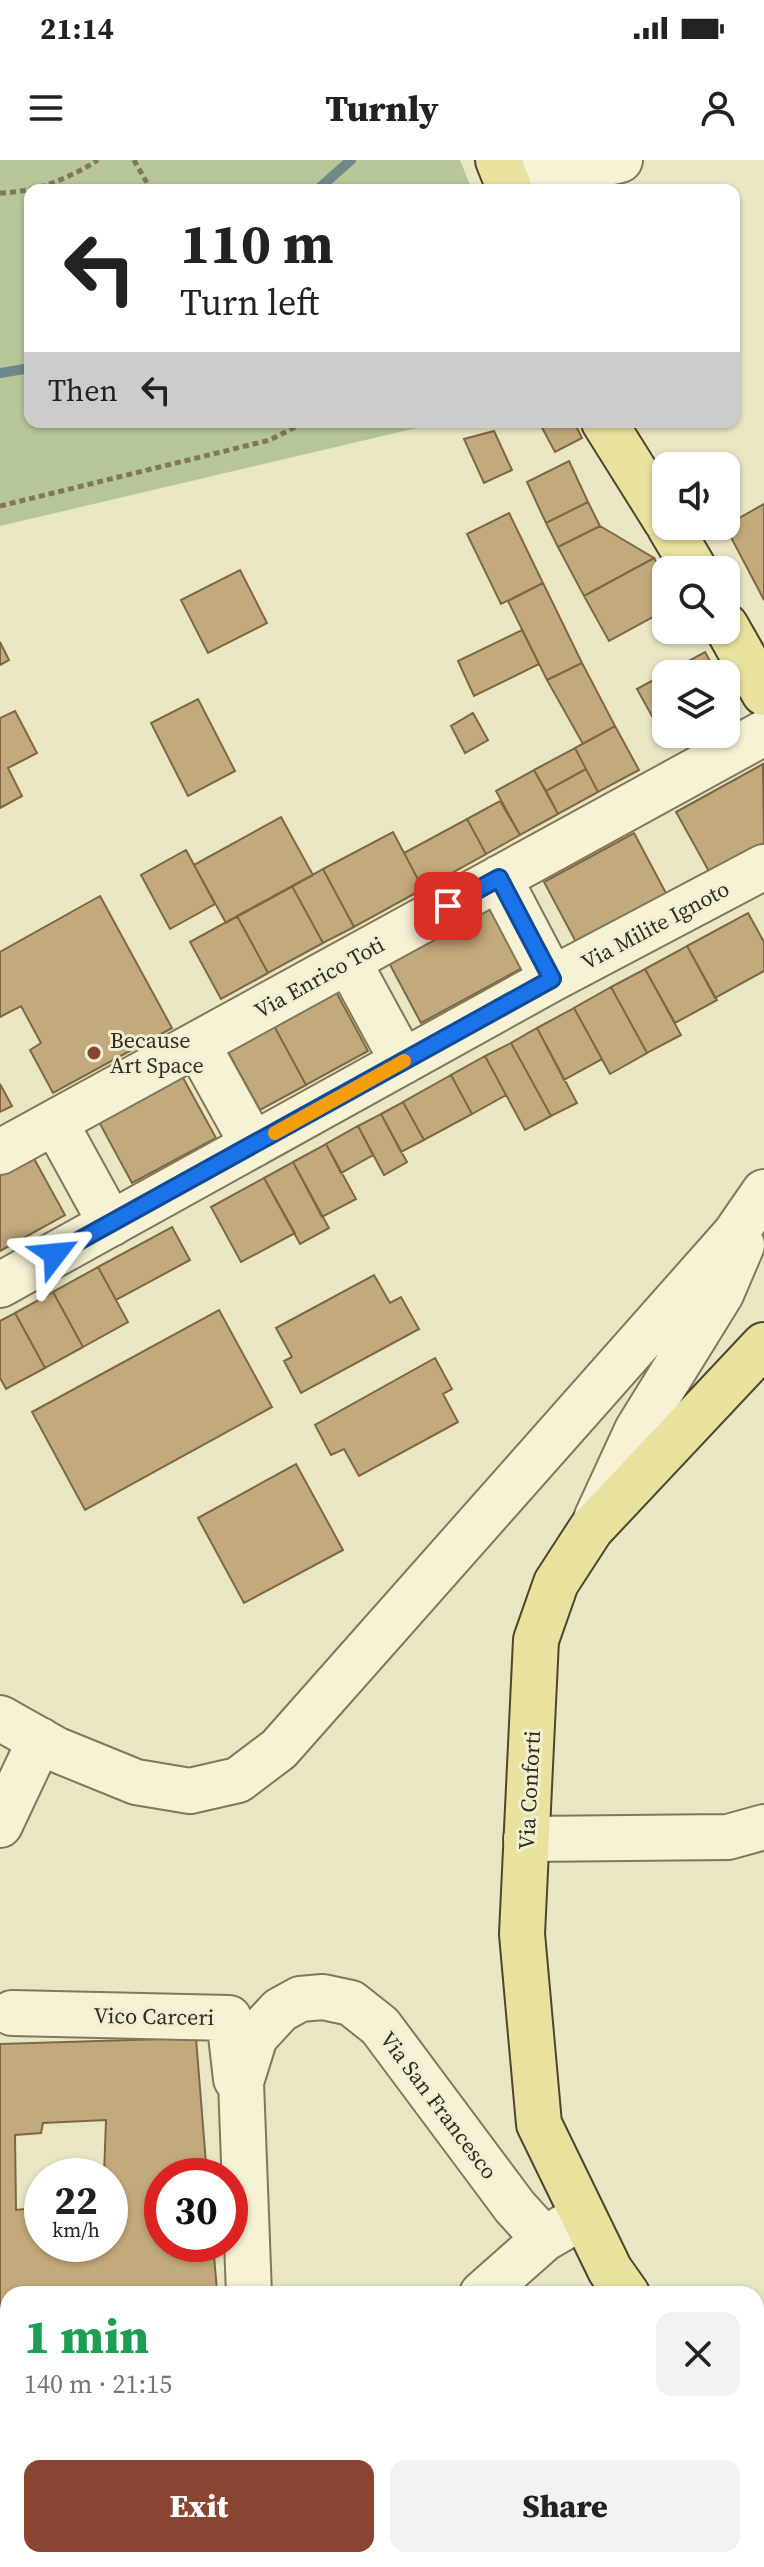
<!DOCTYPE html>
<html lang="en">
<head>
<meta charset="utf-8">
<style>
  body { margin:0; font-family:"Source Serif 4",serif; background:#f2f2f2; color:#222; height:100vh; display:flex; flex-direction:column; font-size:30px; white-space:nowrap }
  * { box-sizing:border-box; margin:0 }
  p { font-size:26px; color:#767676 }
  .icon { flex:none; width:44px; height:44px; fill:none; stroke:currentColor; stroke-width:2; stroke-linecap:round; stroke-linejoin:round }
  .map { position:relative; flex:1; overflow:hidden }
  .drawer { position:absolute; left:0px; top:2126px; width:764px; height:282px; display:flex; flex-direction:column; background:#fff; border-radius:24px 24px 0 0; box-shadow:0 2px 6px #0004 }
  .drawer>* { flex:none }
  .guide { position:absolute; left:24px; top:24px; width:716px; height:244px; border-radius:16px; box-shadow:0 2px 6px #0004; background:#fff; color:#222; overflow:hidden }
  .tools { position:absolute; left:652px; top:292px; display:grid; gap:16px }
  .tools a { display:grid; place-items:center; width:88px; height:88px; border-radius:16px; background:#fff; box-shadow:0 2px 6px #0004; font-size:40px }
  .speed { position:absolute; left:24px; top:1998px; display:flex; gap:16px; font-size:40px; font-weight:700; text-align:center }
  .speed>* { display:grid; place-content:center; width:104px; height:104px; border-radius:50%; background:#fff; box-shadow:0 2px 6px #0004; line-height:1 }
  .speed small { font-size:20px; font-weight:400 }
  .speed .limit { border:12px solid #d22; background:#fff; color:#111 }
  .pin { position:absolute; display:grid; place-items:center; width:68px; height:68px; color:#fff; margin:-34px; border-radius:16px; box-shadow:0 4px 12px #0006 }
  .me { position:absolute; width:88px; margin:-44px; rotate:61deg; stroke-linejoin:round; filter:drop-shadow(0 0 6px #0008) }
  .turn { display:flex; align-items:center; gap:28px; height:168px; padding:0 24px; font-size:36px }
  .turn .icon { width:104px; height:104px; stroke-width:2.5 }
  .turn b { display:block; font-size:56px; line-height:68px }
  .then { display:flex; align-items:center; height:76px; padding:0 24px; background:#0003; gap:16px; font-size:30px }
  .round { display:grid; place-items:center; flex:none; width:84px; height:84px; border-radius:16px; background:#f2f2f2 }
  .headline { display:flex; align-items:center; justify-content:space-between; height:136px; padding:0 24px }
  h1 { font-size:48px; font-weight:800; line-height:60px; color:#1e9e55 }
  .cta { display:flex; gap:16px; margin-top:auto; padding:16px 24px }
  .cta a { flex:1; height:92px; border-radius:16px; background:#8a4532; color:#fff; font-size:32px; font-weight:800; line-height:92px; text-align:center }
  .cta a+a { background:#f2f2f2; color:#222 }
  .status { display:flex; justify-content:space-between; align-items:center; height:56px; padding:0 40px; background:#fff; direction:ltr }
  .status svg { height:22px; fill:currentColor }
  header { display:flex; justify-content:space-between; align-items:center; height:104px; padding:0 24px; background:#fff; font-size:36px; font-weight:800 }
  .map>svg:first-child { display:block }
</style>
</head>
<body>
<div class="status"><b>21:14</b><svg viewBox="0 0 49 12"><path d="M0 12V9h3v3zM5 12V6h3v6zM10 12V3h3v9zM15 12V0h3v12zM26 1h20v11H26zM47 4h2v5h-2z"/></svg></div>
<header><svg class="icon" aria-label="menu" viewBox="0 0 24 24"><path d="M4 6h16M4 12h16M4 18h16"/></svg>Turnly<svg class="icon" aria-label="person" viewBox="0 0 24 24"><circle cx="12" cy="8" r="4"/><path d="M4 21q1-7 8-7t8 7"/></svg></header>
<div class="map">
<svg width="764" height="2407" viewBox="0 0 764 2407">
  <rect width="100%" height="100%" fill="#e9e6c3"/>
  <path fill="#b6c698" d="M0,0H460L472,30H30V262H442L0,366Z"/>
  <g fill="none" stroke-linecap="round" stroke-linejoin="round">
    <path stroke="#6d8988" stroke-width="10" d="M317,30L351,0
      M0,213L30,208"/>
  </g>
  <path fill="#c3aa7c" stroke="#7e6844" stroke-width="2" fill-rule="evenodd" d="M539,262H574L582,278L555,292Z
    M494,271L512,310L484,323L464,279Z
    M569,301L588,342L546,363L527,322Z
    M588,342L600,366L558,387L546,363Z
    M764,344V440L725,366Z
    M509,353L543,423L501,444L467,374Z
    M600,366L654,398L584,436L558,387Z
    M654,398L666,421V450L609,481L584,436Z
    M240,410L267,463L208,493L181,440Z
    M543,423L582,503L547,520L508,441Z
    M522,470L539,504L474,536L458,501Z
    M0,482L9,500L0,505Z
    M705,492L717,514H666V574H688L668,585L637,529Z
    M582,503L615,566L583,584L547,520Z
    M726,530L735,548L726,553Z
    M198,539L235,611L188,636L151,563Z
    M15,551L37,593L8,608L22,636L0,648V558Z
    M473,553L488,580L465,593L451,566Z
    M615,566L639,610L598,632L575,588Z
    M575,588L586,609L546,631L534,610Z
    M763,604L764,686L711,715L676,652Z
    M586,609L598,632L558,654L546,631Z
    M534,610L558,654L520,675L496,631Z
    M500,641L520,675L486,694L467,659Z
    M281,657L313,715L226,763L194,705Z
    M467,659L486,694L423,729L404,693Z
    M393,672L423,729L354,767L323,709Z
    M634,673L667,735L577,784L544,722Z
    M186,690L215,744L170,769L141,715Z
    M323,709L354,767L323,783L292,726Z
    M292,726L323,783L268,813L237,756Z
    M100,736L172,868L53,933L30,890L41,883L21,846L0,857V792Z
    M487,744L522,808L421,863L387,799Z
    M748,753L764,782V811L715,838L687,786Z
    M237,756L268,813L221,839L190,782Z
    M687,786L717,840L675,863L645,809Z
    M645,809L681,875L647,893L611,827Z
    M611,827L647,893L610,914L574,848Z
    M335,830L368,891L306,925L273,864Z
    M574,848L602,899L564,920L537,868Z
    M273,864L306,925L260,950L227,890Z
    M537,868L577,943L551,956L511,883Z
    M511,883L551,956L525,970L485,896Z
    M485,896L506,935L472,954L451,915Z
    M451,915L472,954L424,980L403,942Z
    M182,916L216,978L132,1023L99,962Z
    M0,924L12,946L0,952Z
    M403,942L424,980L401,992L381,954Z
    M381,954L407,1002L384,1015L358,966Z
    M358,966L373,995L341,1013L326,984Z
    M326,984L356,1039L322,1057L293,1002Z
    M32,995L65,1055L0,1091V1012Z
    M293,1002L329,1068L300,1084L264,1018Z
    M264,1018L295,1073L241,1102L211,1047Z
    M172,1067L190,1100L116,1140L98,1107Z
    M98,1107L128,1162L83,1187L53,1132Z
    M374,1115L390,1143L401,1137L419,1169L301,1233L284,1201L292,1197L276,1168Z
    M53,1132L83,1187L45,1208L15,1153Z
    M219,1150L272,1247L85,1350L32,1252Z
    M15,1153L45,1208L6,1229L0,1218V1161Z
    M435,1198L452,1229L443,1234L458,1262L359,1316L344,1289L331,1295L315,1265Z
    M296,1304L343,1390L244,1443L198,1358Z
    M196,1878L207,2016H162V2084H213L217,2131L183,2134H8V2152L0,2153V1884ZM106,1960L104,2016H110V2084H42V2047L16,2050L15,1975L41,1973L43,1963Z"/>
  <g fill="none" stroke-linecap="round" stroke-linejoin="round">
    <g stroke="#81785c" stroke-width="48">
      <path id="minor" d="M508,26L620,0
        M499,718L552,819
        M348,801L403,902
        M197,884L253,985
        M55,962L111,1064
        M0,992L764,573
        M0,1125L552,819L764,707
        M596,1359L637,1270L721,1134L742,1085
        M0,1558L55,1589L136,1622L190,1631L238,1620L279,1589L735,1074L764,1032
        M0,1665L40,1580
        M526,1679L728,1677L764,1667
        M12,1853L229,1858L236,1919
        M249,2134L241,1922L255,1877L280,1850L300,1839L323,1837L351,1843L380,1866L515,2047L544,2079
        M482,2134L544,2079L568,2065
        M299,2400L301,2407
        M0,2403L5,2407
        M134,2407L143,2400
        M491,2407L496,2400"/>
    </g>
    <g stroke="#4f452f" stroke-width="48">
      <path id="major" d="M498,0L510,30
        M604,262L666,361
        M669,366L695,410
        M726,466L764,533
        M627,2134L610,2110L539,1964L522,1774L536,1480L556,1423L591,1369L764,1185
        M756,2315L764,2326"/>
    </g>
    <path stroke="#81785c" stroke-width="5" stroke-dasharray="6 4" stroke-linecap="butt" d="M134,0L151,30
      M0,33C36,32 68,19 98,0
      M0,346L270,280L297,266L315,262"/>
    <use href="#minor" stroke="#f5f2d5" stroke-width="44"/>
    <use href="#major" stroke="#e9e29e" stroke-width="44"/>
  </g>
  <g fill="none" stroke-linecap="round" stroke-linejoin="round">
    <g stroke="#114b97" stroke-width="20">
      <path id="route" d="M55,1094L552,819L499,718L448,746"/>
    </g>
    <use href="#route" stroke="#1a73e8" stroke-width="14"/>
    <path stroke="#f59e0b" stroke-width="14" d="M275,973L404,901"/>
  </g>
  <circle fill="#8a4532" stroke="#f1efd1" stroke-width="3" cx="94" cy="893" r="8"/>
  <g text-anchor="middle" stroke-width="6" stroke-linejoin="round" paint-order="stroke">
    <g font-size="22" fill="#322d1e" stroke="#f1efd1">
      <text transform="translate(655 765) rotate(-28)" y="8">Via Milite Ignoto</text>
      <text transform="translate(319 817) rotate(-29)" y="8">Via Enrico Toti</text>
      <text transform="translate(529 1630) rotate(-87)" y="8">Via Conforti</text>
      <text transform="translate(154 1856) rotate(1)" y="8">Vico Carceri</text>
      <text transform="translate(439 1945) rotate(53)" y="8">Via San Francesco</text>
    </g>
    <g font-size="22" fill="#322d1e" stroke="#f1efd1" text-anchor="start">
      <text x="110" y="888">Because<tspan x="110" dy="25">Art Space</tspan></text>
    </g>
  </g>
</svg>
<div class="tools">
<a><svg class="icon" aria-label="sound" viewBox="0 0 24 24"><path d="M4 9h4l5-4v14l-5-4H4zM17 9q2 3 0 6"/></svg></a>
<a><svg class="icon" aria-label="search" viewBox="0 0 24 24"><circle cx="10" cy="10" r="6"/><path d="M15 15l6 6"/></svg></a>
<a><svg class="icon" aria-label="layers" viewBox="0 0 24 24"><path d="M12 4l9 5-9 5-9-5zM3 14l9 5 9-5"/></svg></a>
</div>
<div class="speed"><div>22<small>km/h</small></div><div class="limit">30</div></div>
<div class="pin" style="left:448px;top:746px;background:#d93025"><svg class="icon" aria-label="arrive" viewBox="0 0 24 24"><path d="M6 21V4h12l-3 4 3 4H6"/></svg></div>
<svg class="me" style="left:55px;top:1094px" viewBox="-20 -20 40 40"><path d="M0-17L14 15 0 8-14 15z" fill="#1a73e8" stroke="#fff" stroke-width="4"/></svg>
<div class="guide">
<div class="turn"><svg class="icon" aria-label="left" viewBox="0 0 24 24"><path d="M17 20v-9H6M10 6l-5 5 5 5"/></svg><div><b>110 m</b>Turn left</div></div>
<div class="then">Then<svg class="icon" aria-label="left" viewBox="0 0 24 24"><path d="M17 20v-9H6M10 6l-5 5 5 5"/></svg></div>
</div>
<section class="drawer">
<div class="headline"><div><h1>1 min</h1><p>140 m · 21:15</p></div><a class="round"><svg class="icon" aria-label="close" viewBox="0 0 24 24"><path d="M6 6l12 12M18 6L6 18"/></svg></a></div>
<div class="cta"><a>Exit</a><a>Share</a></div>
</section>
</div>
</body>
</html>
